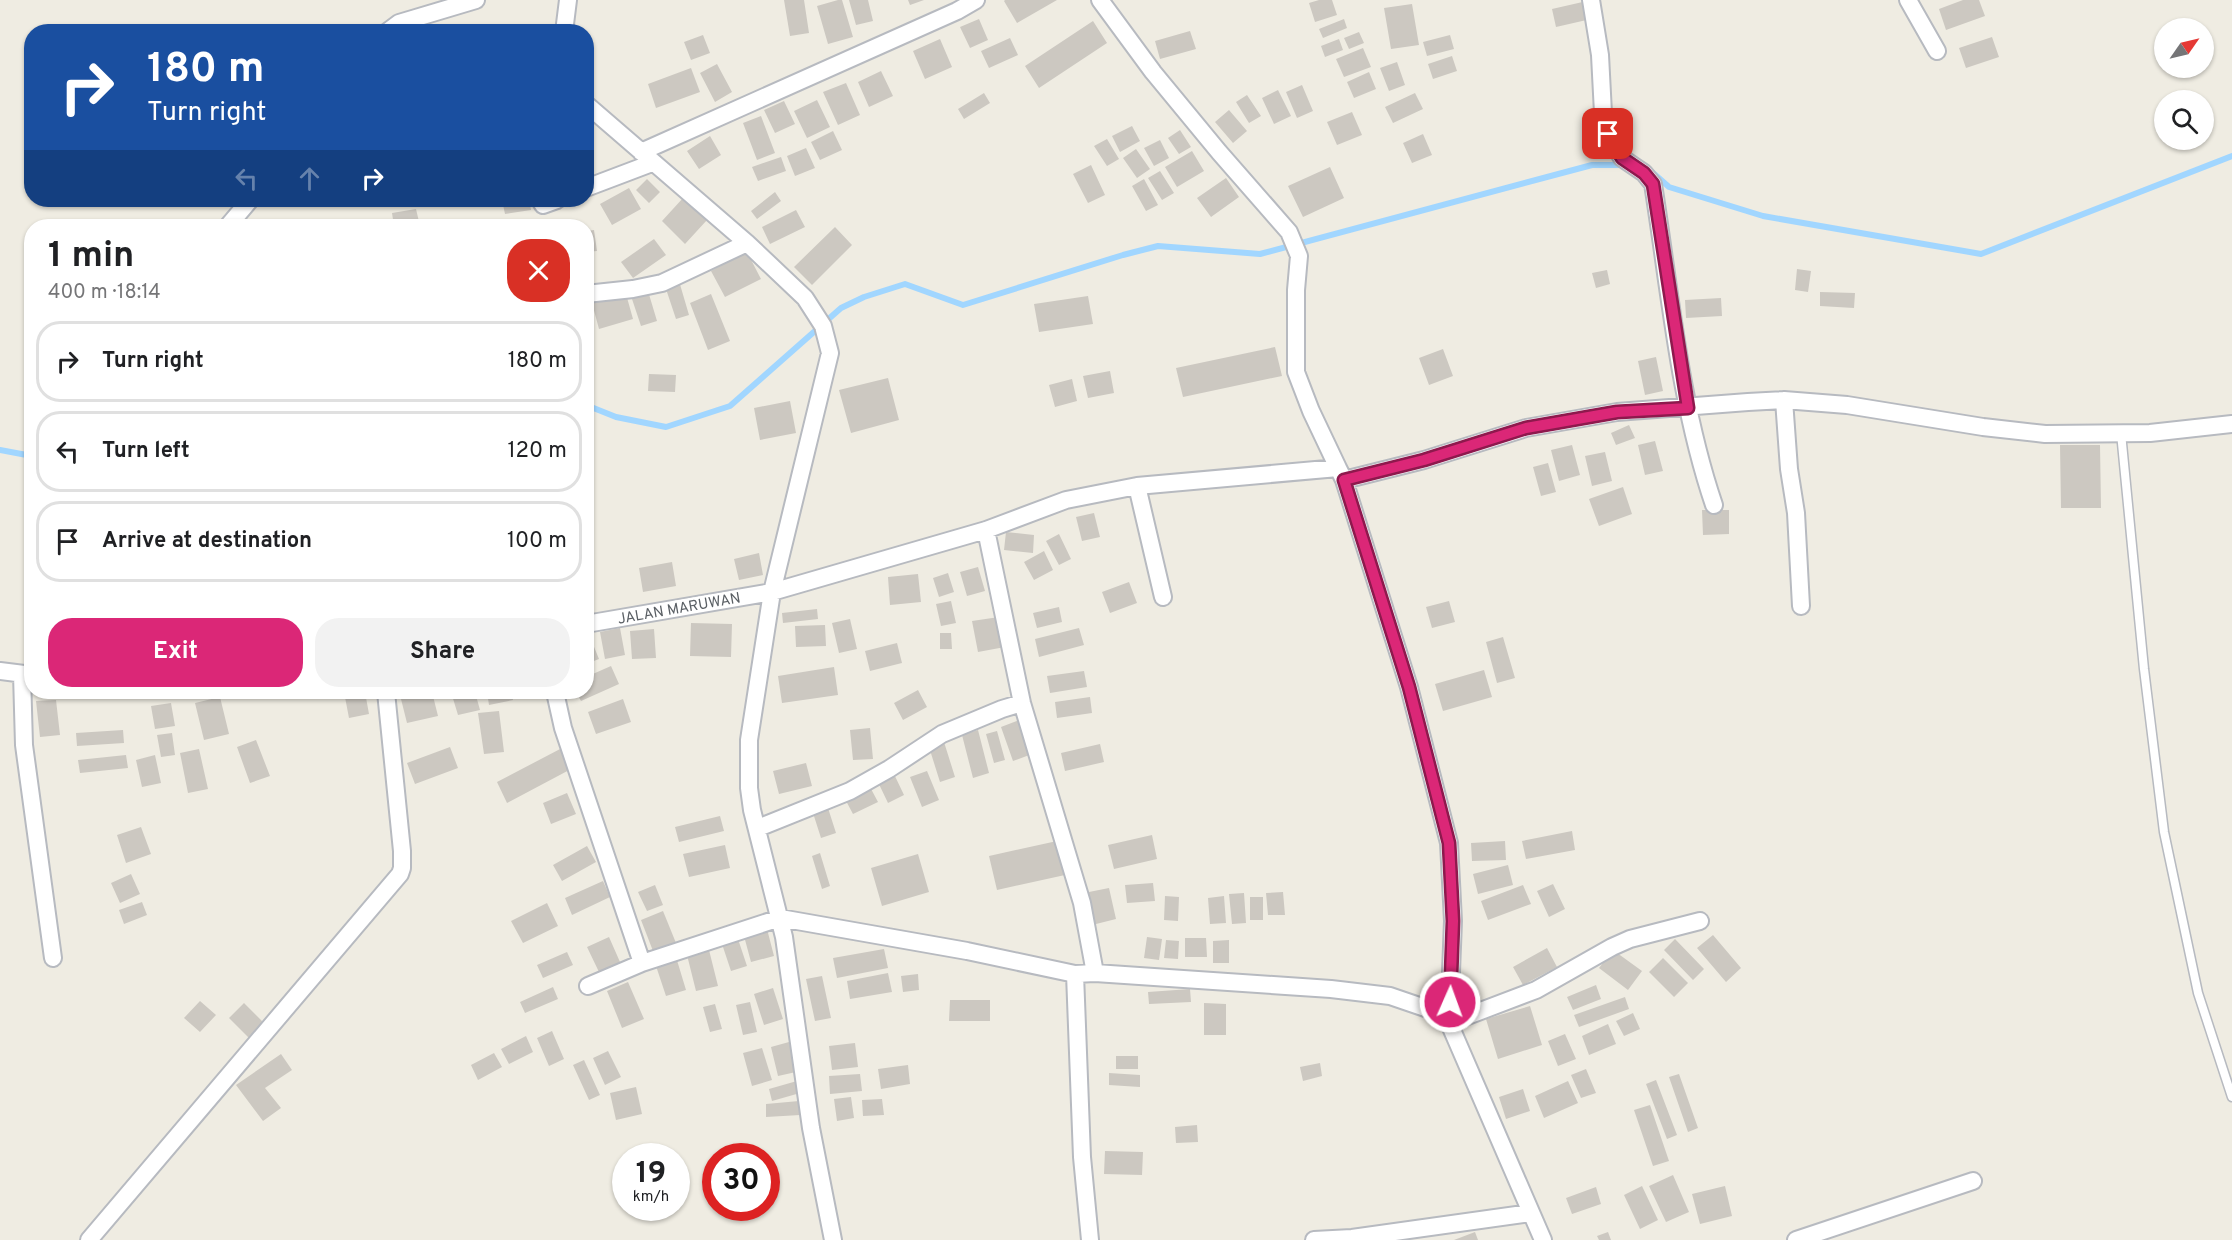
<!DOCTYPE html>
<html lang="en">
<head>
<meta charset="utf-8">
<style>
  body { margin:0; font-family:Overpass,sans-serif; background:#f2f2f2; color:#202124; height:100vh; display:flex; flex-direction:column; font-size:22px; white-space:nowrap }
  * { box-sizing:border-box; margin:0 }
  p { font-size:20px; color:#757577 }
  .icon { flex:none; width:33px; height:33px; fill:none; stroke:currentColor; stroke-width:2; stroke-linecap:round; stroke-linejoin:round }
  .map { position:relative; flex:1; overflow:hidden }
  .side { position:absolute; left:24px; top:219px; width:570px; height:480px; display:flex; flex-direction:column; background:#fff; border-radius:24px; box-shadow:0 2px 4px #0004 }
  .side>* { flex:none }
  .top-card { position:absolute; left:24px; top:24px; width:570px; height:183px; border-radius:24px; box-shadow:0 2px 4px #0004; background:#1a4fa0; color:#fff; overflow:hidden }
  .needle { width:39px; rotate:56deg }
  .tools { position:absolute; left:2154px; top:18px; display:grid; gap:12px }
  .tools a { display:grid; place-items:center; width:60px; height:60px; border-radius:50%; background:#fff; box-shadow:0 2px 4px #0004; font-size:30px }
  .speed { position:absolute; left:612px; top:1143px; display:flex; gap:12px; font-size:30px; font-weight:700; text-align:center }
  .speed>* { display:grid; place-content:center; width:78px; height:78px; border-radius:50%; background:#fff; box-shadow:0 2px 4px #0004; line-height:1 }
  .speed small { font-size:15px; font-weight:400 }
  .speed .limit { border:9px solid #d22; background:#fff; color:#111 }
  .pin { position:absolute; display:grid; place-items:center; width:51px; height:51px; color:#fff; margin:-26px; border-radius:12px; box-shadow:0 3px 9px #0006 }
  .me { position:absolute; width:66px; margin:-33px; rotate:2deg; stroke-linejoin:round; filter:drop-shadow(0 0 4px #0008) }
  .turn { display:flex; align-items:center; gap:21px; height:126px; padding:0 24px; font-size:27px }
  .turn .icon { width:78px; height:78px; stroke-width:2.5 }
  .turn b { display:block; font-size:42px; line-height:51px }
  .lanes { display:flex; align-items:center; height:57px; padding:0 24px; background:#0003; justify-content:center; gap:30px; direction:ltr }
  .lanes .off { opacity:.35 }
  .round { display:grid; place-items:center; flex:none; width:63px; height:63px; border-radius:24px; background:#f2f2f2 }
  .head { display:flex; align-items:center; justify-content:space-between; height:102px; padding:0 24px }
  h1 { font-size:36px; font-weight:700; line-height:45px }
  .cta { display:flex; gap:12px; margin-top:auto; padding:12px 24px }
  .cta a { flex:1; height:69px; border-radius:24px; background:#db2777; color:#fff; font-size:24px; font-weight:700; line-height:69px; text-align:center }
  .cta a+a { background:#f2f2f2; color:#202124 }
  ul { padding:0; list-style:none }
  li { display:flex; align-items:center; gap:18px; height:81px; margin:0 12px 9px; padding:0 12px; border:3px solid #e0e0e0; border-radius:24px }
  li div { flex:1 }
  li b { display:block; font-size:22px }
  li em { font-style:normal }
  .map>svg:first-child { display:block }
</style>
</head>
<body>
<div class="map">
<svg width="2232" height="1240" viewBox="0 0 2232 1240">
  <rect width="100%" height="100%" fill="#efece2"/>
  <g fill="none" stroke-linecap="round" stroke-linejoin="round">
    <path stroke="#a1d6ff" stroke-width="6" d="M1652,172L1669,187L1763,216L1981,254L2232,156
      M586,405L616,417L666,427L730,406L841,308L864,297L905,284L963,305L1123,255L1158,246L1260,254L1592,165H1624
      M0,450L32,456"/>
  </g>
  <path fill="#ccc8c1" d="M784,0H804L809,33L790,36Z
    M838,0H842L853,37L828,44L817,6Z
    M849,0H868L873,21L856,25Z
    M908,0H924L910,5Z
    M1005,0H1057L1017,23L1004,1Z
    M1319,0H1332L1337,15L1315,22L1309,3Z
    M1963,0H1979L1985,16L1946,30L1939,9Z
    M1587,1L1591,19L1556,27L1552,9Z
    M1412,4L1419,45L1391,49L1384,8Z
    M979,19L988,40L970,48L960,27Z
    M1344,19L1347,28L1323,38L1319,29Z
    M1093,21L1107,43L1039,88L1025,66Z
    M1190,31L1196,49L1160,59L1155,41Z
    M1359,32L1364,43L1349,49L1344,38Z
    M703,35L710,53L691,60L684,42Z
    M1450,35L1454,49L1427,56L1423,42Z
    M1992,37L1999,57L1966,68L1959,48Z
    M1010,38L1018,55L989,68L981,51Z
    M940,39L952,67L925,79L913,51Z
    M1339,39L1343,50L1325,57L1321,46Z
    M1363,48L1371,67L1344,77L1336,59Z
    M1452,56L1457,71L1433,79L1428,64Z
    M1397,62L1405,85L1389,91L1380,68Z
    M717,64L732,92L715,102L700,73Z
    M691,68L700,92L656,108L648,84Z
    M881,71L893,96L869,107L858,82Z
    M1369,72L1376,89L1354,98L1347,82Z
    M846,83L860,115L838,125L823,92Z
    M1302,85L1313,111L1297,118L1286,92Z
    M1278,90L1291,116L1274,124L1262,98Z
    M984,93L990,103L964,119L958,109Z
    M1415,93L1423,109L1393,123L1385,107Z
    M1247,95L1261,116L1249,123L1236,102Z
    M817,100L830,127L807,138L794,111Z
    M784,101L795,124L775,133L764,110Z
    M1229,110L1247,131L1233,143L1215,122Z
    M1352,112L1362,135L1337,145L1327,122Z
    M761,116L775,153L757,160L743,123Z
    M1132,126L1140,141L1120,152L1112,136Z
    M1180,130L1191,147L1179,154L1168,138Z
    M833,131L842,150L820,160L811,142Z
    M1423,134L1432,155L1412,163L1403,143Z
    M710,136L721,155L699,169L687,151Z
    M1107,139L1119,159L1107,166L1094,146Z
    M1160,140L1169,158L1154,166L1144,148Z
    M806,148L815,168L795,176L787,156Z
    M1136,149L1150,169L1137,178L1123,158Z
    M1192,151L1204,171L1177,187L1165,167Z
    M781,157L786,171L758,181L752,167Z
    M1091,165L1105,195L1088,203L1073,174Z
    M1330,167L1344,198L1303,217L1288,186Z
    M1160,171L1174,193L1162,200L1148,178Z
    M1226,178L1239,197L1211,217L1197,198Z
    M647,179L660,192L649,203L636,190Z
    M1144,179L1158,205L1146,211L1132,186Z
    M629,188L641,209L612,225L600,204Z
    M775,192L781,201L757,219L751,211Z
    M683,198L707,220L685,244L662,221Z
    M502,200H529L531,210L505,214Z
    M416,209L420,226H394L392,213Z
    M796,210L805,227L770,244L762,227Z
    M835,227L852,245L812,285L794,267Z
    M594,230L597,251L586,252V231Z
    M654,239L666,255L633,278L621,262Z
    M747,252L761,279L725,297L711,271Z
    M1797,269L1811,271L1808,292L1795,290Z
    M1607,270L1610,284L1596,288L1592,273Z
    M679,281L689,315L676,319L665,286Z
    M648,291L657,321L641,326L631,296Z
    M1820,292L1855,293L1854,308L1820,306Z
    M626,294L633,319L599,329L592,303Z
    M711,294L730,341L708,350L690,303Z
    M1088,296L1093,324L1039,332L1034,304Z
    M1721,298L1722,316L1686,318L1685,300Z
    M1275,347L1282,376L1183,397L1176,368Z
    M1443,349L1453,376L1429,385L1419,358Z
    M1656,357L1663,391L1645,395L1638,361Z
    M1110,371L1114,393L1088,398L1083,376Z
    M649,374L676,375L675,392L648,391Z
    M888,378L899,420L851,433L839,390Z
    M1072,379L1077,401L1055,407L1049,385Z
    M790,401L796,433L760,440L754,408Z
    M1629,425L1635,438L1616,445L1611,433Z
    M1655,441L1663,471L1645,475L1638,445Z
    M1572,445L1580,475L1559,481L1551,450Z
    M2060,445H2100L2101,508H2061Z
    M1605,452L1612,481L1592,486L1585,456Z
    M1548,463L1556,492L1541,496L1533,467Z
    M1623,487L1632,514L1599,526L1589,499Z
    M1702,510H1729V534L1703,535Z
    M1094,513L1100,537L1082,541L1076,517Z
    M1006,532L1034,535L1033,553L1004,550Z
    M1059,534L1071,559L1059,565L1046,541Z
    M1044,551L1053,570L1034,580L1024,562Z
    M759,553L763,575L739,580L734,559Z
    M672,562L676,586L643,592L639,568Z
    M978,567L985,591L967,596L960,572Z
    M948,573L954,592L939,597L933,578Z
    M918,574L921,602L890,605L888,577Z
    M1129,582L1137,603L1110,613L1102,592Z
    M951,601L956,623L941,626L936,604Z
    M1449,601L1455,622L1432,628L1426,607Z
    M1059,607L1062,622L1037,628L1033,613Z
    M817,609L818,619L783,623L782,613Z
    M999,617L1005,647L978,652L972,621Z
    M850,619L857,649L839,653L832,623Z
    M691,623L732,624L731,657L690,656Z
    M825,625L826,646L796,647L795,626Z
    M620,628L625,655L605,659L600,632Z
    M1079,628L1084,645L1039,657L1035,639Z
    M654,629L656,658L632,659L630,631Z
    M940,633H951L952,649H940Z
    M590,637L599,659L586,664V639Z
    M1503,637L1515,678L1497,683L1486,642Z
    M897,643L902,663L870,671L865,651Z
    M611,666L619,684L581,701L576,692H586V677Z
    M834,667L838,695L782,703L778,676Z
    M1484,670L1492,697L1443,711L1435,684Z
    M1084,671L1087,687L1050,693L1047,676Z
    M918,690L927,707L903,720L894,703Z
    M317,692H336L337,695L319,699Z
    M344,692H365L369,714L349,718Z
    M432,692L438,716L407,723L401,699Z
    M451,692H475L480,710L458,715Z
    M487,692H511L513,700L489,705Z
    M220,697L229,734L204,740L195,703Z
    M1090,697L1092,713L1057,718L1055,702Z
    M623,699L631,722L596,734L588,712Z
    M56,700L60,735L40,737L36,701Z
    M171,703L175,726L155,729L151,706Z
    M499,711L504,752L484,754L478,713Z
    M1019,720L1032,754L1013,761L1001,727Z
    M870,728L873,759L853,760L850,730Z
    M123,730L124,743L77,746L76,733Z
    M978,730L989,773L973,778L962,735Z
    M997,731L1005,760L994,763L986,734Z
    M172,733L175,755L161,757L157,735Z
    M256,740L270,776L250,783L237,747Z
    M944,742L955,777L940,782L929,747Z
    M1100,744L1104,762L1065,771L1061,753Z
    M450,747L458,768L415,784L407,763Z
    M562,748L573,768L507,803L497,782Z
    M199,749L208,789L188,793L180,753Z
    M126,755L128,768L80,773L78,760Z
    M155,755L161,783L142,787L136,760Z
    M806,763L812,786L779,794L773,771Z
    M927,771L939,800L922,807L910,777Z
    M893,772L904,795L888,803L877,780Z
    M870,787L878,802L853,814L845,799Z
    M567,793L576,814L551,824L543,803Z
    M828,808L836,833L821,838L813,813Z
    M720,816L724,831L679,842L675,827Z
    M141,827L151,854L126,863L117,835Z
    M1572,831L1575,850L1526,859L1522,841Z
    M1152,835L1157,859L1114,869L1108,845Z
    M1057,841L1065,875L997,890L989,856Z
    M1505,841L1506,860L1472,861L1471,843Z
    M725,845L730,868L689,877L683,854Z
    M587,846L596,862L562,881L553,865Z
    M820,853L830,886L822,889L812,856Z
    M918,854L929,892L882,906L871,868Z
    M1508,865L1513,885L1478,894L1473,874Z
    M131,874L140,894L120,903L111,883Z
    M603,881L610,897L572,915L565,898Z
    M1153,883L1155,901L1127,903L1125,885Z
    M1553,884L1565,909L1549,917L1537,891Z
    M655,885L663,905L647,911L638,892Z
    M1523,885L1531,904L1488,920L1481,901Z
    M1109,888L1116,919L1092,925L1084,893Z
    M1283,892L1285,915H1268L1266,893Z
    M1244,893L1246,923L1232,924L1229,894Z
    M1165,896L1179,897L1178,921L1164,920Z
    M1224,896L1226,923L1210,924L1208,898Z
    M1250,897H1263V920H1250Z
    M142,902L147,915L124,924L119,910Z
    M547,903L558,926L523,943L511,921Z
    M663,911L676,943L653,951L641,920Z
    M767,929L774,956L751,962L744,936Z
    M1713,935L1741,968L1726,982L1697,948Z
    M609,937L620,962L599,972L587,947Z
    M1147,937L1162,939L1159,960L1144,958Z
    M1185,938H1206L1207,957H1185Z
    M738,939L747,966L731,971L722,944Z
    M1675,939L1704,969L1693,980L1664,950Z
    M1166,940L1179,941L1178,959L1164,958Z
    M1229,940V963H1213V941Z
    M708,946L718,986L696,991L686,951Z
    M1547,948L1557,967L1523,985L1513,967Z
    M884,949L888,968L837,978L833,958Z
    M1613,950L1642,971L1628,990L1599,968Z
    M567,952L573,965L543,978L537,965Z
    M676,957L686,990L666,996L655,963Z
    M1663,958L1688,983L1674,997L1649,972Z
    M888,973L892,992L850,999L847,981Z
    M918,974L919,990L903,992L901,976Z
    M822,976L831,1018L815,1021L806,979Z
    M628,982L644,1019L622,1028L607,991Z
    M1596,985L1601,999L1573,1010L1567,997Z
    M553,987L558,999L525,1013L520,1002Z
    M773,988L783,1019L764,1025L754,994Z
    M1190,989L1191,1002L1149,1004L1148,992Z
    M1625,997L1629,1009L1579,1027L1574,1015Z
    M950,1000H990V1021H949Z
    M200,1001L216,1015L200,1032L184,1018Z
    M750,1002L757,1032L743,1035L736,1005Z
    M244,1003L266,1025L251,1040L229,1018Z
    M1204,1003L1226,1004V1035H1204Z
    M715,1004L722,1029L710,1032L703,1007Z
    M1530,1006L1542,1045L1498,1059L1486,1019Z
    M1633,1013L1640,1029L1624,1036L1616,1021Z
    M1608,1024L1616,1044L1589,1055L1582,1036Z
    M552,1031L564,1059L549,1066L537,1038Z
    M1565,1034L1576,1059L1558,1066L1548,1041Z
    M526,1036L533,1052L509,1064L501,1049Z
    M789,1042L796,1072L778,1076L771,1047Z
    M855,1043L858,1067L832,1070L829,1046Z
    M762,1048L772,1080L752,1086L743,1053Z
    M608,1051L621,1077L605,1085L593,1058Z
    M494,1053L502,1067L478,1080L471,1065Z
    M281,1054L292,1070L265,1088L281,1108L263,1121L236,1085Z
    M1116,1056H1138V1069H1116Z
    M584,1060L600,1095L589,1100L573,1065Z
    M1320,1063L1322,1076L1303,1081L1300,1067Z
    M908,1065L910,1084L881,1089L878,1069Z
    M1586,1069L1596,1093L1581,1098L1571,1075Z
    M1109,1073L1140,1075V1087L1109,1085Z
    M860,1074L862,1091L830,1094L829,1076Z
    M1679,1074L1698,1128L1688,1132L1669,1077Z
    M1656,1080L1677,1135L1667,1139L1646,1084Z
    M797,1081L800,1093L772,1101L769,1089Z
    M1568,1081L1578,1103L1544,1118L1535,1096Z
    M636,1087L642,1114L616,1120L610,1093Z
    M1523,1089L1530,1111L1506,1119L1499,1097Z
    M851,1097L854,1118L837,1121L834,1099Z
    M882,1099L884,1115L863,1116L862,1100Z
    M799,1101L800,1115L766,1117V1104Z
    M1650,1105L1669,1161L1653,1166L1634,1110Z
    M1197,1125L1198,1142L1176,1143L1175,1127Z
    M1105,1151L1143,1152L1142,1175L1104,1174Z
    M1673,1175L1689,1212L1666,1222L1649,1186Z
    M1642,1186L1658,1220L1640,1229L1624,1195Z
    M1725,1186L1732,1216L1700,1224L1692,1194Z
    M1596,1187L1601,1204L1572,1214L1566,1198Z
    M1475,1232L1478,1240H1454Z
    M1608,1232L1611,1240H1599L1597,1236Z"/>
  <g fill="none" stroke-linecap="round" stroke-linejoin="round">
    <g stroke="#b7bac0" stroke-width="11">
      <path id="lane" d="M2121,433L2144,669L2164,832L2198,993L2232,1097"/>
    </g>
    <g stroke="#b7bac0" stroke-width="20">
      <path id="street" d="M1100,0L1153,72L1219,152L1289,232L1299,256L1296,290V372L1311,411L1338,468
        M1591,0L1600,55L1603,113L1608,134L1622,158L1644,173L1653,184C1670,291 1679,402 1714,505
        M1908,0L1937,51
        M387,32L399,23L476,0
        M564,32L568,0
        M586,104L747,243L805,298L823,326L830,353L772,592L986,530L1066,500L1137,486L1338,468L1344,480L1424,460L1526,428L1617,412L1748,402L1784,400L1847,405L1983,427L2045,434L2150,433L2232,424
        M641,152L957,11L976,0
        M586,188L652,163
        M540,200L543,205L557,200
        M228,226L250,200
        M586,294L633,289L662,283L747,243
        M1784,400L1789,469L1796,513L1801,606
        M1344,480L1409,687L1449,843L1453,921L1449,1023L1543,1240
        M1137,486L1163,597
        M986,530L1022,703L1082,903L1095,973
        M586,624L772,592L749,740V788L752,810L784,937L811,1128L833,1240
        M0,671L32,675
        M22,674L24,745L53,958
        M555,692L563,728L642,963
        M758,828L850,791L889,769L942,734L1002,709L1022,703
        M1075,974L1082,1157L1090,1240
        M588,986L642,963L780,918L967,951L1075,974L1095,973L1331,989L1390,996L1428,1009L1449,1023L1536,990L1612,947L1630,939L1700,921
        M89,1240L400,874L402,868V851L386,692
        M1314,1240L1352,1238L1531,1213
        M1796,1240L1973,1181"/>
    </g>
    <use href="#lane" stroke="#fff" stroke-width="8"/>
    <use href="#street" stroke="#fff" stroke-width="16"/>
  </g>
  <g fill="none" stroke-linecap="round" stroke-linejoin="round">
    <g stroke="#8e194d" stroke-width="15">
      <path id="route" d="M1450,1002L1453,921L1449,843L1409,687L1344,480L1424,460L1526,428L1617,412L1688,408L1653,184L1644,173L1622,158L1608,134"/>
    </g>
    <use href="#route" stroke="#db2777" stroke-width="10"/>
  </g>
  <g text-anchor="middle" stroke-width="4.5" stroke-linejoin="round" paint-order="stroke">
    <g font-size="15" fill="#5a5f64" stroke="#fff">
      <text transform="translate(679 608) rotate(-10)" y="5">JALAN MARUWAN</text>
    </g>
  </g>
</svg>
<div class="tools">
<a><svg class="needle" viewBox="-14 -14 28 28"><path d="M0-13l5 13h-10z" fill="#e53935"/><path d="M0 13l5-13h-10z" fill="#757577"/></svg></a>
<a><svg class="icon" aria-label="search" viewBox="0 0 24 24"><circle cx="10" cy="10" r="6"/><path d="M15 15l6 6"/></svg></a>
</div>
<div class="speed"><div>19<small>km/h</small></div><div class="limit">30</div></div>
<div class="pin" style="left:1608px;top:134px;background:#d93025"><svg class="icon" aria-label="arrive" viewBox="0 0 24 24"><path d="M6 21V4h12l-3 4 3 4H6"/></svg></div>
<svg class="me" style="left:1450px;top:1002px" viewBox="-20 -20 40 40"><circle r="17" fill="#db2777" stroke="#fff" stroke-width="3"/><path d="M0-11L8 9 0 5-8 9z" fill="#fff"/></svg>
<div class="top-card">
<div class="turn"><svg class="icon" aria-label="right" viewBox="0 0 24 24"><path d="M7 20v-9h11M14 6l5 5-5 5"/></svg><div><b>180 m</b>Turn right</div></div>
<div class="lanes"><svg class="icon off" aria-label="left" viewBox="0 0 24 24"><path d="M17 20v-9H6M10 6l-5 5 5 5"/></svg><svg class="icon off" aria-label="ahead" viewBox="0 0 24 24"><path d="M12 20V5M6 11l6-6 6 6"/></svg><svg class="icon" aria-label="right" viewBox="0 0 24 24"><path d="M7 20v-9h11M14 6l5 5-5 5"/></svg></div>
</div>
<section class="side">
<div class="head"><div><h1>1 min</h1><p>400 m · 18:14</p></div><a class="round" style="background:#d93025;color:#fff"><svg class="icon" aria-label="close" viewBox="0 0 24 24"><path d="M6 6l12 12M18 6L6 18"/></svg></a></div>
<ul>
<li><svg class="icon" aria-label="right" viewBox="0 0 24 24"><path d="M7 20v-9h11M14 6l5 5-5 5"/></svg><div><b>Turn right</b></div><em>180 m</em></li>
<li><svg class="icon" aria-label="left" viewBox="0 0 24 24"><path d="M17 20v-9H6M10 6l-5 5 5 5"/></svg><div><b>Turn left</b></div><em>120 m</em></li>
<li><svg class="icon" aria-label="arrive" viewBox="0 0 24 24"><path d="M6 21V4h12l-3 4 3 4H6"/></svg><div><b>Arrive at destination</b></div><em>100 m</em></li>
</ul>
<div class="cta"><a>Exit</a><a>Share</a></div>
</section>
</div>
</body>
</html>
